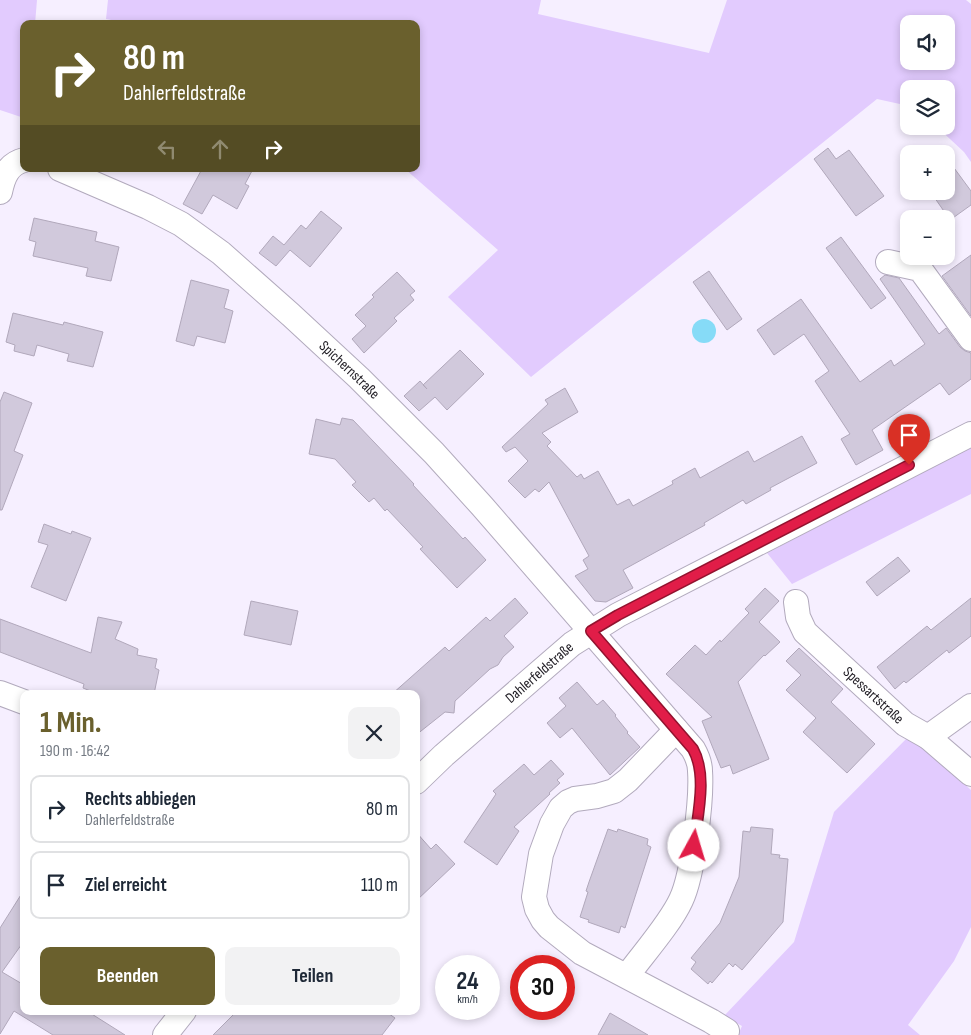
<!DOCTYPE html>
<html lang="de">
<head>
<meta charset="utf-8">
<style>
  body { margin:0; font-family:"Sofia Sans Condensed",sans-serif; background:#f2f2f3; color:#1f2937; height:100vh; display:flex; flex-direction:column; font-size:19px; white-space:nowrap }
  * { box-sizing:border-box; margin:0 }
  p { font-size:16px; color:#747a83 }
  .icon { flex:none; width:28px; height:28px; fill:none; stroke:currentColor; stroke-width:2; stroke-linecap:round; stroke-linejoin:round }
  .map { position:relative; flex:1; overflow:hidden }
  .details { position:absolute; left:20px; top:690px; width:400px; height:325px; display:flex; flex-direction:column; background:#fff; border-radius:10px; box-shadow:0 2px 8px #0003 }
  .details>* { flex:none }
  .banner { position:absolute; left:20px; top:20px; width:400px; height:152px; border-radius:10px; box-shadow:0 2px 8px #0003; background:#6a602d; color:#fff; overflow:hidden }
  .fabs { position:absolute; left:900px; top:15px; display:grid; gap:10px }
  .fabs a { display:grid; place-items:center; width:55px; height:55px; border-radius:10px; background:#fff; box-shadow:0 2px 8px #0003; font-size:25px }
  .speed { position:absolute; left:435px; top:955px; display:flex; gap:10px; font-size:25px; font-weight:700; text-align:center }
  .speed>* { display:grid; place-content:center; width:65px; height:65px; border-radius:50%; background:#fff; box-shadow:0 2px 8px #0003; line-height:1 }
  .speed small { font-size:12px; font-weight:400 }
  .speed .limit { border:8px solid #d22; background:#fff; color:#111 }
  .pin { position:absolute; display:grid; place-items:center; width:42px; height:42px; color:#fff; margin:-51px -21px; border-radius:50% 50% 50% 0; rotate:-45deg; box-shadow:0 0 5px #0007 }
  .pin .icon { rotate:45deg }
  .me { position:absolute; width:55px; margin:-28px; rotate:6deg; stroke-linejoin:round; filter:drop-shadow(0 0 4px #0008) }
  .turn { display:flex; align-items:center; gap:18px; height:105px; padding:0 20px; font-size:22px }
  .turn .icon { width:65px; height:65px; stroke-width:2.5 }
  .turn b { display:block; font-size:35px; line-height:42px }
  .lanes { display:flex; align-items:center; height:48px; padding:0 20px; background:#0003; justify-content:center; gap:25px; direction:ltr }
  .lanes .off { opacity:.35 }
  .round { display:grid; place-items:center; flex:none; width:52px; height:52px; border-radius:10px; background:#f2f2f3 }
  .overview { display:flex; align-items:center; justify-content:space-between; height:85px; padding:0 20px }
  h1 { font-size:30px; font-weight:700; line-height:38px; color:#6a602d }
  .action { display:flex; gap:10px; margin-top:auto; padding:10px 20px }
  .action a { flex:1; height:58px; border-radius:10px; background:#6a602d; color:#fff; font-size:20px; font-weight:700; line-height:58px; text-align:center }
  .action a+a { background:#f2f2f3; color:#1f2937 }
  ul { padding:0; list-style:none }
  li { display:flex; align-items:center; gap:15px; height:68px; margin:0 10px 8px; padding:0 10px; border:2px solid #e0e1e3; border-radius:10px }
  li div { flex:1 }
  li b { display:block; font-size:19px }
  li em { font-style:normal }
  .map>svg:first-child { display:block }
</style>
</head>
<body>
<div class="map">
<svg width="971" height="1035" viewBox="0 0 971 1035">
  <rect width="100%" height="100%" fill="#f6efff"/>
  <path fill="#e2cbfe" fill-rule="evenodd" d="M0,0H37L35,24H24V118L0,110Z
    M108,0H541L538,14L709,53L727,0H966L971,4V162L964,152L936,126H946V89H909V106L877,99L531,377L448,297L498,250L405,169H416V24H132L106,19ZM909,24H946V61H909Z
    M971,447V494L792,584L767,553Z
    M910,735L971,790V927L954,961L908,1025L920,1035H738L742,1026L724,1016L794,942L834,812Z"/>
  <path fill="#86dbf7" d="M692 331a12 12 0 1 1 24 0a12 12 0 1 1-24 0Z"/>
  <path fill="#d1c9dc" stroke="#b1a8bb" d="M828,148L836,159L849,150L884,196L856,216L814,159Z
    M946,157L971,191V205L950,220L930,191H946Z
    M202,169H253L245,184L249,186L237,209L213,195L202,214L183,204Z
    M321,211L342,228L310,267L290,250L276,266L259,253L273,236L284,245L301,225L306,229Z
    M34,218L97,232L95,241L119,247L111,281L86,276L88,268L33,256L36,242L29,240Z
    M841,237L886,298L871,309L826,248Z
    M971,255V316L942,276Z
    M709,271L742,319L727,330L693,282Z
    M397,272L415,291L410,295L414,300L394,318L397,321L364,353L352,339L366,326L355,315L374,297L372,295Z
    M885,275L899,278L939,334L946,328L960,347L965,351L971,353V379L949,395L940,383L872,430L883,450L856,465L841,439L850,434L815,381L829,371L804,334L774,355L757,330L801,299L860,382L891,360L894,366L925,344L880,279Z
    M191,280L229,290L224,308L233,311L225,343L197,336L194,346L176,341Z
    M13,313L63,325L64,322L103,332L93,367L67,361L69,354L37,345L34,356L14,351L15,345L6,342Z
    M460,350L484,374L447,410L435,397L419,411L404,396L420,381L427,389L423,385Z
    M565,388L578,412L542,433L551,442L547,446L577,477L581,474L584,479L598,471L617,505L629,499L633,506L673,484L672,481L695,468L700,478L748,451L754,462L802,436L817,463L770,488L771,490L746,504L743,500L704,523L705,525L623,570L633,588L606,602L595,601L575,576L588,569L583,560L589,556L549,482L539,492L535,489L525,498L508,481L528,461L515,447L506,452L502,447L548,404L545,400Z
    M4,392L32,403L14,451L23,455L2,510H0V402Z
    M342,418L353,420L414,484L413,485L463,539L465,537L486,560L457,588L420,549L423,547L387,509L385,511L374,498L369,502L352,485L356,482L335,459L309,454L316,419L340,425Z
    M44,524L71,534L72,531L91,538L66,601L31,587L48,545L38,542Z
    M898,557L910,571L877,596L866,582Z
    M765,588L779,601L759,622L780,642L765,656L764,655L738,682L769,759L733,774L730,765L721,768L702,721L712,717L666,674L695,645L706,655L720,640L721,642L749,613L745,609Z
    M515,598L528,613L504,636L514,647L503,657L498,665L490,669L455,701L454,713L445,712L416,735V694H392L445,647L449,651L486,617L490,621Z
    M971,598V636L949,653L947,650L906,683L904,681L895,689L877,667L927,626L931,630Z
    M251,601L298,611L291,645L244,635Z
    M98,617L122,622L115,639L138,649L137,655L157,659L155,668L159,670L154,694H98L83,688L84,684L0,652V619L91,653Z
    M799,648L843,689L831,702L875,744L847,773L803,732L816,718L786,690L801,675L786,661Z
    M577,682L597,705L603,700L616,715L615,716L628,732L627,733L640,747L610,775L572,728L560,738L547,723L566,706L559,698Z
    M551,760L564,774L557,780L560,783L549,793L550,794L514,827L519,831L497,865L464,842L496,794L493,791L524,764L534,775Z
    M751,827L773,829L771,854L780,855L779,858L788,859L783,922L742,970L735,964L733,967L729,963L712,983L710,981L708,984L691,969L696,962L691,958L720,923L739,877L743,831L750,832Z
    M608,829L617,832L618,829L648,839L647,845L651,847L625,928L621,926L619,933L588,922L589,920L580,917L588,892L586,891L589,882Z
    M416,832L431,849L436,844L455,864L416,901Z
    M24,890V941L2,972L24,985V1011H87L125,1035H53L14,1011L0,1034V928Z
    M237,1011H385L395,1018L382,1035H213Z
    M610,1013L648,1035H598Z"/>
  <g fill="none" stroke-linecap="round" stroke-linejoin="round">
    <g stroke="#b2aabd" stroke-width="26">
      <g id="minor">
        <path id="s1" d="M60,169L148,207L181,224L221,253L291,315L359,378L434,453L482,506L693,749C697,756 700,763 700,771C702,799 693,875 681,900C670,924 643,954 627,976"/>
        <path d="M0,192C3,177 8,164 24,160"/>
        <path d="M888,262L920,269L971,339"/>
        <path id="s2" d="M796,602L798,617L805,632L905,724L928,737L971,774"/>
        <path d="M0,693L24,702"/>
        <path d="M676,730L628,780L614,791L597,796L575,799L568,802L561,808L552,824L541,854L534,897L537,909L543,920L549,927L582,953L711,1021L727,1031"/>
        <path d="M928,737L971,706"/>
        <path id="s3" d="M416,782L444,755L572,644L618,615L971,434"/>
        <path d="M165,1035L184,1011"/>
      </g>
    </g>
    <use href="#minor" stroke="#fff" stroke-width="24"/>
  </g>
  <g fill="none" stroke-linecap="round" stroke-linejoin="round">
    <g stroke="#92132f" stroke-width="12">
      <path id="route" d="M694,846C697,817 708,776 693,749L591,631L618,615L909,465"/>
    </g>
    <use href="#route" stroke="#e11d48" stroke-width="9"/>
  </g>
  <g text-anchor="middle" stroke-width="4" stroke-linejoin="round" paint-order="stroke">
    <g font-size="15" fill="#1f1c23" stroke="#f6efff">
      <text dy="5" stroke="none"><textPath href="#s1" startOffset="356">Spichernstraße</textPath></text>
      <text dy="5" stroke="none"><textPath href="#s3" startOffset="165">Dahlerfeldstraße</textPath></text>
      <text dy="5" stroke="none"><textPath href="#s2" startOffset="125">Spessartstraße</textPath></text>
    </g>
  </g>
</svg>
<div class="fabs">
<a><svg class="icon" aria-label="sound" viewBox="0 0 24 24"><path d="M4 9h4l5-4v14l-5-4H4zM17 9q2 3 0 6"/></svg></a>
<a><svg class="icon" aria-label="layers" viewBox="0 0 24 24"><path d="M12 4l9 5-9 5-9-5zM3 14l9 5 9-5"/></svg></a>
<a>+</a>
<a>−</a>
</div>
<div class="speed"><div>24<small>km/h</small></div><div class="limit">30</div></div>
<div class="pin" style="left:909px;top:465px;background:#d93025"><svg class="icon" aria-label="arrive" viewBox="0 0 24 24"><path d="M6 21V4h12l-3 4 3 4H6"/></svg></div>
<svg class="me" style="left:694px;top:846px" viewBox="-20 -20 40 40"><circle r="19" fill="#fff"/><path d="M0-13L10 11 0 6-10 11z" fill="#e11d48"/></svg>
<div class="banner">
<div class="turn"><svg class="icon" aria-label="right" viewBox="0 0 24 24"><path d="M7 20v-9h11M14 6l5 5-5 5"/></svg><div><b>80 m</b>Dahlerfeldstraße</div></div>
<div class="lanes"><svg class="icon off" aria-label="left" viewBox="0 0 24 24"><path d="M17 20v-9H6M10 6l-5 5 5 5"/></svg><svg class="icon off" aria-label="ahead" viewBox="0 0 24 24"><path d="M12 20V5M6 11l6-6 6 6"/></svg><svg class="icon" aria-label="right" viewBox="0 0 24 24"><path d="M7 20v-9h11M14 6l5 5-5 5"/></svg></div>
</div>
<section class="details">
<div class="overview"><div><h1>1 Min.</h1><p>190 m · 16:42</p></div><a class="round"><svg class="icon" aria-label="close" viewBox="0 0 24 24"><path d="M6 6l12 12M18 6L6 18"/></svg></a></div>
<ul>
<li><svg class="icon" aria-label="right" viewBox="0 0 24 24"><path d="M7 20v-9h11M14 6l5 5-5 5"/></svg><div><b>Rechts abbiegen</b><p>Dahlerfeldstraße</p></div><em>80 m</em></li>
<li><svg class="icon" aria-label="arrive" viewBox="0 0 24 24"><path d="M6 21V4h12l-3 4 3 4H6"/></svg><div><b>Ziel erreicht</b></div><em>110 m</em></li>
</ul>
<div class="action"><a>Beenden</a><a>Teilen</a></div>
</section>
</div>
</body>
</html>
